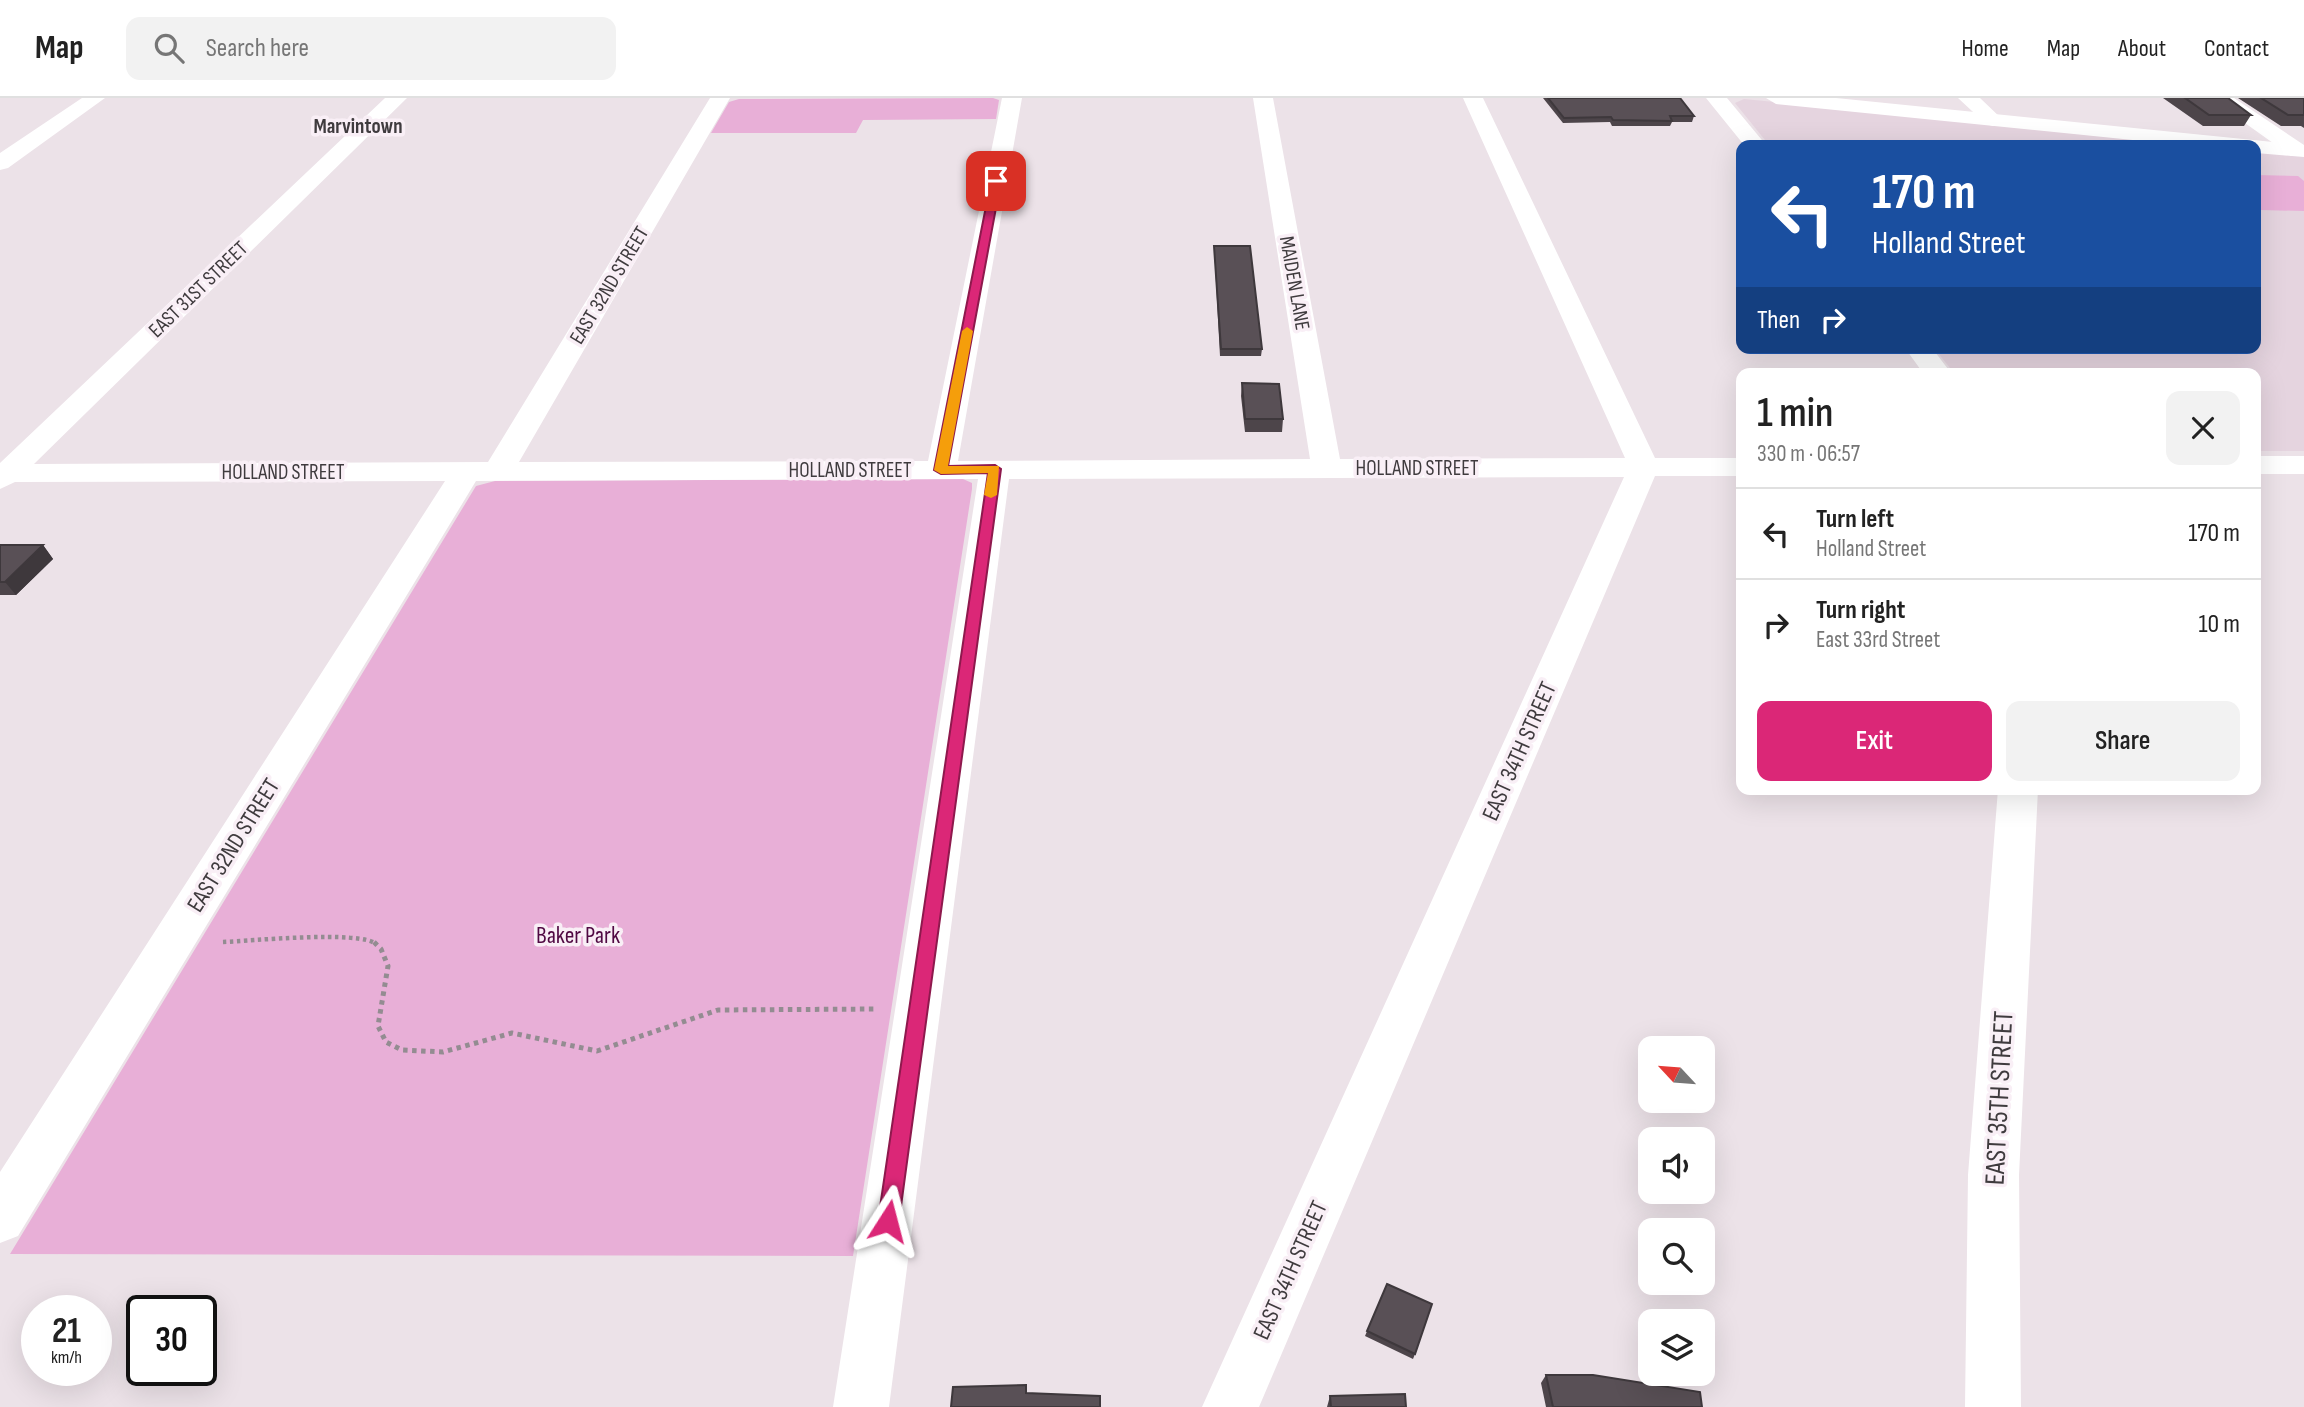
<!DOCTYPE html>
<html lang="en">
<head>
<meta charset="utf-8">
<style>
  body { margin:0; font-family:"Sofia Sans Condensed",sans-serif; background:#f2f2f2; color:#222; height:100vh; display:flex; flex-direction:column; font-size:26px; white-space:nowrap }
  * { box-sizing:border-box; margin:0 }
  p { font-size:23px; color:#767676 }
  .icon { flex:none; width:38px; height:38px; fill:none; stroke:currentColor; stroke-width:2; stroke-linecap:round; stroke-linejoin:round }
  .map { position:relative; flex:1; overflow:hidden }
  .panel { position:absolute; left:1736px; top:270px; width:525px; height:427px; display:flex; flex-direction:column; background:#fff; border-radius:14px; box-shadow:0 7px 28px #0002 }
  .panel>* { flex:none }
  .top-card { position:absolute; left:1736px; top:42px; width:525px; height:214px; border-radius:14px; box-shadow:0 7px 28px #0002; background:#1a4fa0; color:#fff; overflow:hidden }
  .needle { width:46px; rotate:296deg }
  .fabs { position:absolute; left:1638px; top:938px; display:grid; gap:14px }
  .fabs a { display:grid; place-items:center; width:77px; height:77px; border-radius:14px; background:#fff; box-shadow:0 7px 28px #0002; font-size:35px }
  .speed { position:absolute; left:21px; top:1197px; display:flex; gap:14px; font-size:35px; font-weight:700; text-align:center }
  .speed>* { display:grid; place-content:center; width:91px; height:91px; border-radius:50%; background:#fff; box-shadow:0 7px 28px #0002; line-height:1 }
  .speed small { font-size:18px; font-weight:400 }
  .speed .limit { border:4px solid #111; border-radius:10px; background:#fff; color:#111 }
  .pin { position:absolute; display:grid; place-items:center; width:60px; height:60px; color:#fff; margin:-30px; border-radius:14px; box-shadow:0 4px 10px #0006 }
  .me { position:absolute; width:77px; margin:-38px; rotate:9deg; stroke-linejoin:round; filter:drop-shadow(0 0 5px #0008) }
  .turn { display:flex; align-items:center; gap:24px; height:147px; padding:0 21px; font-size:32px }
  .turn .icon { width:91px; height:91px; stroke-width:2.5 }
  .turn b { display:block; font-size:49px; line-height:60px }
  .then { display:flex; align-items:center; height:66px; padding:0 21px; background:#0003; gap:14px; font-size:26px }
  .round { display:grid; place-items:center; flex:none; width:74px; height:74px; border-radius:14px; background:#f2f2f2 }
  .headline { display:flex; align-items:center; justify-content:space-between; height:119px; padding:0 21px }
  h1 { font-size:42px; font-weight:600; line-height:52px }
  .cta { display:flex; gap:14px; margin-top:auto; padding:14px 21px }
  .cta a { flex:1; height:80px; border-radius:14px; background:#db2777; color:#fff; font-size:28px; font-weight:600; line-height:80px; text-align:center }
  .cta a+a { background:#f2f2f2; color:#222 }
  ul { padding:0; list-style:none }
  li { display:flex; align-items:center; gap:21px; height:91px; padding:0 21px; border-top:2px solid #e0e0e0 }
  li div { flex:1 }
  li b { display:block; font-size:26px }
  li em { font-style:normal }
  header { display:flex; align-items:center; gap:42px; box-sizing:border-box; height:98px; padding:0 35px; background:#fff; border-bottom:2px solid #e0e0e0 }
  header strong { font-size:33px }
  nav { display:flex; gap:38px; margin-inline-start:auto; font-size:24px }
  .search { width:490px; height:63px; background:#f2f2f2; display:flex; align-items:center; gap:18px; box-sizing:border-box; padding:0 24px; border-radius:14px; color:#767676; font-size:26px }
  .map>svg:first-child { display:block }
</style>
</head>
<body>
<header>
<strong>Map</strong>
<div class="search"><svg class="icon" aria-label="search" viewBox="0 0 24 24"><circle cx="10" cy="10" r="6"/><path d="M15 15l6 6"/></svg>Search here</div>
<nav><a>Home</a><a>Map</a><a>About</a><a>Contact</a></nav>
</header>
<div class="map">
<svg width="2304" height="1309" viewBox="0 0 2304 1309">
  <rect width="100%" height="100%" fill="#ece2e8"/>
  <path fill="#e5d4df" d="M1744,1L1945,20L2206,47H1769L1735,5Z
    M2256,53L2304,57V353H2256V275H1954L1934,250H2256Z"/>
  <path fill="#e8afd7" d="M993,0L999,2L996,21L863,22L856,35H711L729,4L739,1Z
    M2256,77L2298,78L2304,83V113L2261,112L2256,108Z
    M963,381L972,385V391L853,1158L10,1156L476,388L495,383Z"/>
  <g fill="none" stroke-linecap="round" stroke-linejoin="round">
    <path stroke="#938c91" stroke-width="4.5" stroke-dasharray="3.5 3.5" stroke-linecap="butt" d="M223,844C250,843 360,832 376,846"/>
    <path stroke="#938c91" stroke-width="5" stroke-dasharray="4.5 4.5" stroke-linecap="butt" d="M374,844L381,851L388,868L378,928L386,944L402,952L443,954L512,935L597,953L718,912L876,911"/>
    <path fill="#fff" fill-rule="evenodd" d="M82,0H105L8,70L0,72V55Z
      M385,0H407L34,366L488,364L710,0H730L519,364L928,363L1002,0H1022L958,363L1310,361L1253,0H1273L1340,361L1625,360L1463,0H1483L1655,360H1741V378H1655L1259,1309H1202L1624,379L1009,381L889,1309H833L978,381L476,383L18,1138L0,1145V1074L445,383L15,384L0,391V365Z
      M1706,0H1727L1766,47H1744Z
      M1958,0H1980L2003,22L1993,28L1986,26Z
      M2210,0H2234L2304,47V58H2291Z
      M1905,250H1932L1951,275H1923Z
      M2256,358H2304V376H2256Z
      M1998,691H2038L2019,1077L2021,1309H1965L1968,1077Z"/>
    <path fill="#fff" fill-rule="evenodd" d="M1766,0H1836L2304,47V59L2256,55V47H2182L1776,6Z"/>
  </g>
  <path fill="#4d454a" d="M1543,0H1680L1694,18L1692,24H1672L1670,28H1612L1610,24L1563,25Z
    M2163,0H2228L2251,17L2244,28H2203Z
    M2238,0H2304V30L2301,28H2281Z
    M1214,148L1262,251L1261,258H1220Z
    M1242,285L1283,321L1282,334H1245L1241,298Z
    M0,447H43L53,461L16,497H0Z
    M1387,1186L1415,1256L1413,1261L1365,1238Z
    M1546,1277L1702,1309H1546L1541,1285Z
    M1330,1298L1406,1309H1327Z"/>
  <path fill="#3e383c" d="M43,447L53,461L16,497L5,484Z"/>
  <path fill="#595056" stroke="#3e383c" stroke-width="2" d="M1548,0H1680L1694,18H1670L1672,23L1613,22L1611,19L1564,20Z
    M2185,0H2228L2251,17H2209Z
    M2261,0H2304V17H2288Z
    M1214,148H1250L1262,251H1221Z
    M1242,285L1279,286L1283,321H1245Z
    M0,447H43L5,484H0Z
    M1387,1186L1432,1206L1415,1256L1367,1233Z
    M1546,1277H1593L1700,1294L1702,1309H1553Z
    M1026,1287V1295L1100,1298V1309H951L953,1289Z
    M1405,1296L1406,1309H1331L1330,1298Z"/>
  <path fill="#db2777" stroke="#8e194d" stroke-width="2" d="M996,80L1001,83L948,368L995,367L1001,371L899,1123L896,1131L888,1134L881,1131L878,1123L988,375L941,376L934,372L991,83Z"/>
  <path fill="#f59e0b" d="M967,229L973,233L948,368H999L997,397L991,400L984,397L988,375L941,376L934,372L962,233Z"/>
  <g text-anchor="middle" stroke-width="7" stroke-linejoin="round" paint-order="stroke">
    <g font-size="21" font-weight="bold" fill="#3f3b3e" stroke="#f9eff6">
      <text x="358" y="35">Marvintown</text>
    </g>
    <g font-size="21" fill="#3f3b3e" stroke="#f9eff6">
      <text transform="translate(1295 185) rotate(80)" y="7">MAIDEN LANE</text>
      <text transform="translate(609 187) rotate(-59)" y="7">EAST 32ND STREET</text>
      <text transform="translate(198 191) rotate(-44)" y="7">EAST 31ST STREET</text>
      <text x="1417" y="377">HOLLAND STREET</text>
      <text x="850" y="379">HOLLAND STREET</text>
      <text x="283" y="381">HOLLAND STREET</text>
    </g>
    <g font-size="24" fill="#3f3b3e" stroke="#f9eff6">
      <text transform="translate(1519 653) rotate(-66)" y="8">EAST 34TH STREET</text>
      <text transform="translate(233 747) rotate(-58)" y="8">EAST 32ND STREET</text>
      <text transform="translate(1290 1172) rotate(-66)" y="8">EAST 34TH STREET</text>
    </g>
    <g font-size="24" fill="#500943" stroke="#f9eff6">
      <text x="578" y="845">Baker Park</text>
    </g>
    <g font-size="28" fill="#3f3b3e" stroke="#f9eff6">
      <text transform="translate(1998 1000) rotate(-87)" y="10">EAST 35TH STREET</text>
    </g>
  </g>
</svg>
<div class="fabs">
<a><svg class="needle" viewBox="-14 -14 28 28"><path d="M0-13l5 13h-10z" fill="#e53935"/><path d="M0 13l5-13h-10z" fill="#767676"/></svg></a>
<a><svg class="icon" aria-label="sound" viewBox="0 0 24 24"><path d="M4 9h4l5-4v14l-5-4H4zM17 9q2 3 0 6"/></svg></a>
<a><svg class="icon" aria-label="search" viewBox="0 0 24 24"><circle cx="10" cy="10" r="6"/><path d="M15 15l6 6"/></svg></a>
<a><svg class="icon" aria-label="layers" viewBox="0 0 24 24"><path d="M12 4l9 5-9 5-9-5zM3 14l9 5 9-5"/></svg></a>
</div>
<div class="speed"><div>21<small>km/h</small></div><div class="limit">30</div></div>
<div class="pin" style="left:996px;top:83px;background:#d93025"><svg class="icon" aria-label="arrive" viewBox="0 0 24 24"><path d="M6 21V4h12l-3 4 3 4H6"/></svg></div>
<svg class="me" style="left:888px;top:1123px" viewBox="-20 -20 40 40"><path d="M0-17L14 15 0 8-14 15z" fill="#db2777" stroke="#fff" stroke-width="4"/></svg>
<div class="top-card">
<div class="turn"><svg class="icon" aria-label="left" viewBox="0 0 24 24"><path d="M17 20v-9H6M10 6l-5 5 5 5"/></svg><div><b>170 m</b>Holland Street</div></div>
<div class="then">Then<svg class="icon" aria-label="right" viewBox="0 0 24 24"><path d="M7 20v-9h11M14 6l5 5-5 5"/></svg></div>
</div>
<section class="panel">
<div class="headline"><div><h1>1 min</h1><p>330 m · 06:57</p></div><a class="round"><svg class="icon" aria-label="close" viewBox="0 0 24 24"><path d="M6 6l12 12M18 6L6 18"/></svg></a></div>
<ul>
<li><svg class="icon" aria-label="left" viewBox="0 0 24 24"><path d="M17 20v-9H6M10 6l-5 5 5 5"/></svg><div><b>Turn left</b><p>Holland Street</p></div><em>170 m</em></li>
<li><svg class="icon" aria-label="right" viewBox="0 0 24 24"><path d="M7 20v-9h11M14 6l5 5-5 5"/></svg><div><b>Turn right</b><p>East 33rd Street</p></div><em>10 m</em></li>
</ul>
<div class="cta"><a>Exit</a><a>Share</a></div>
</section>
</div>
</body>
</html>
